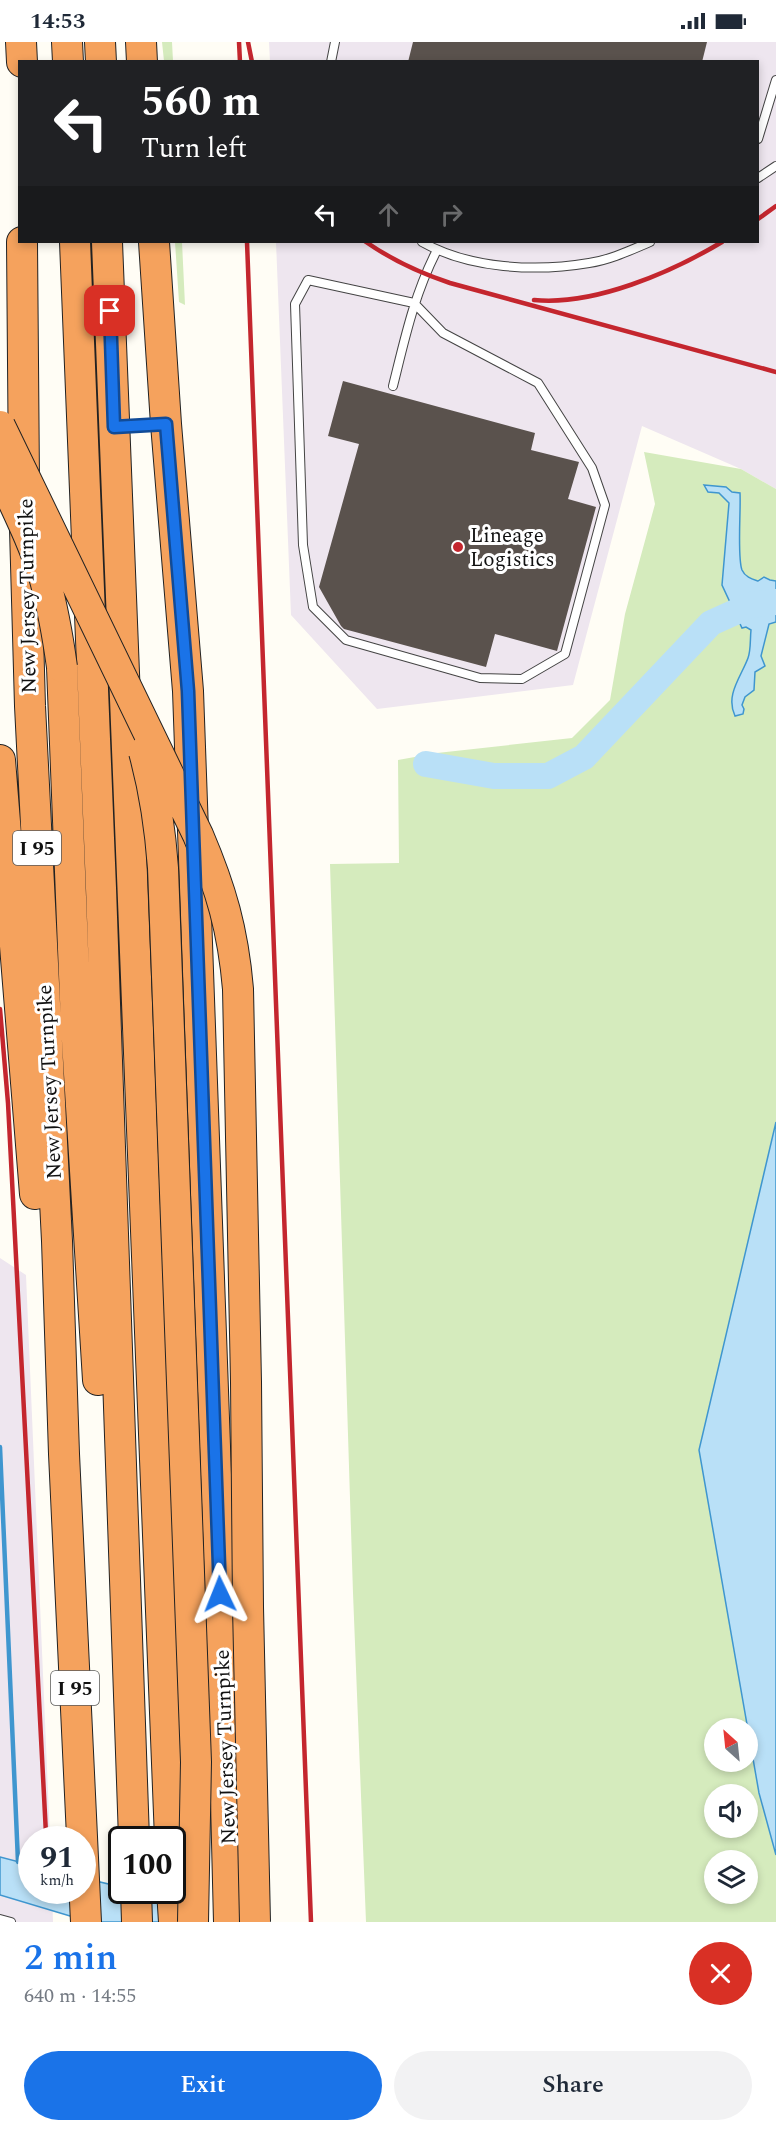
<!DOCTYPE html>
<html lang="en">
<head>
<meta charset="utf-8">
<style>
  body { margin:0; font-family:Spectral,serif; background:#f2f2f3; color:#1f2937; height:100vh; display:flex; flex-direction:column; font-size:22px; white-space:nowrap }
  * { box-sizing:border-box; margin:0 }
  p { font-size:20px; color:#747a83 }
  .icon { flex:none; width:33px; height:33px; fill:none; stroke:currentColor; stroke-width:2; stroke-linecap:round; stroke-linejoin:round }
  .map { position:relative; height:1880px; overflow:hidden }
  .details { display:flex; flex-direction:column; background:#fff; flex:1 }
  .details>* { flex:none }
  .hud { position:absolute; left:18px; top:18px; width:741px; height:183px; border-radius:0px; box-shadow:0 3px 9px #0003; background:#202124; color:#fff; overflow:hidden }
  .needle { width:39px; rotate:333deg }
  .buttons { position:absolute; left:704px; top:1676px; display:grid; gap:12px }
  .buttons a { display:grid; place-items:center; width:54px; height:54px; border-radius:50%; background:#fff; box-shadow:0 3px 9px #0003; font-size:30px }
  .speed { position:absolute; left:18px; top:1784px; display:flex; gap:12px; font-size:30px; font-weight:700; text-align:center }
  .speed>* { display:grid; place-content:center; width:78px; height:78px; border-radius:50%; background:#fff; box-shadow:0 3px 9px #0003; line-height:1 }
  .speed small { font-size:15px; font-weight:400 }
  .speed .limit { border:3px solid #111; border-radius:9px; background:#fff; color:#111 }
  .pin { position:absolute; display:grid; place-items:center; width:51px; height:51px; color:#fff; margin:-26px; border-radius:12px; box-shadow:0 3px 9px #0006 }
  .me { position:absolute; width:66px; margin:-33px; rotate:358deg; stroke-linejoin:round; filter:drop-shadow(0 0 4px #0008) }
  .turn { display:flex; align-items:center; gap:21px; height:126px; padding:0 24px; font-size:27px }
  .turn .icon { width:78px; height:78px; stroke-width:2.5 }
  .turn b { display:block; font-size:42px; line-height:51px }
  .lanes { display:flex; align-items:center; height:57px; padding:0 24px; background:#0003; justify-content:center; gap:30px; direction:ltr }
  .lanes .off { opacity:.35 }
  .round { display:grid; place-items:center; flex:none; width:63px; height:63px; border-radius:32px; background:#f2f2f3 }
  .summary { display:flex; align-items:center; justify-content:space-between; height:102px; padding:0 24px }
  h1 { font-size:36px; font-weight:600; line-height:45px; color:#1a73e8 }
  .cta { display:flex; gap:12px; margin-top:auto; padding:12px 24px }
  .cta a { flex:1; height:69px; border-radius:36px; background:#1a73e8; color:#fff; font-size:24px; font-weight:600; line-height:69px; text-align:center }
  .cta a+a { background:#f2f2f3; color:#1f2937 }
  .status { display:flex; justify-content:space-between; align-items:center; height:42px; padding:0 30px; background:#fff; direction:ltr }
  .status svg { height:16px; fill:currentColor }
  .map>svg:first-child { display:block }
</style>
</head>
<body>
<div class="status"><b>14:53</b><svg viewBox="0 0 49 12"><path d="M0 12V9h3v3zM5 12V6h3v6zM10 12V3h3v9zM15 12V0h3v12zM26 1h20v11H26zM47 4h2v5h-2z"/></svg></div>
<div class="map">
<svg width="776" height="1880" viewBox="0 0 776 1880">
  <rect width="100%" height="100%" fill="#fffdf5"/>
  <path fill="#eee6ef" d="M269,0H776V447L741,427L642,384L573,643L377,667L291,573L276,200H758V20H270Z
    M0,1216L26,1233L50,1797H32V1848H52L53,1880H0Z"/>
  <path fill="#d5ebbd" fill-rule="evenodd" d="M162,0H172L173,19H164Z
    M175,200H182L185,263L179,260Z
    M644,410L741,427L776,447V1080L699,1408L759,1751L776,1813V1880H366L353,1551L330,822L399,821L398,718L437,711L572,696L610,658L625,572L655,462ZM714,1686H747V1719H714ZM714,1752H747V1785H714ZM714,1818H747V1851H714Z"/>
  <path fill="#b9e0f7" stroke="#3f96cf" stroke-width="1.5" d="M704,443L726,445L732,450L740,451C741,469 737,515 742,528C745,535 752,537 758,539L764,535L770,538L776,539V580L769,582L761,614L765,624L755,630L754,648L745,655L742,663L744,667L743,672L735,674C725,653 741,635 748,616C751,608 750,597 751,588L746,585L742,586L722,543L729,461L719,451L708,450Z
    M776,1080V1813L759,1751L699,1408Z
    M0,1815L31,1823L32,1848H82L83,1836L121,1845L122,1848H133L207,1866L208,1880H90L0,1853Z"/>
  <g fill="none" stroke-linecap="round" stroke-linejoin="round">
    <path stroke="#3f96cf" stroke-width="4.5" d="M0,1405L18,1820"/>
    <path stroke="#b9e0f7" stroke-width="26" d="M426,722L494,734H548L584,715L711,581L751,563L776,560"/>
  </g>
  <path fill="#5a524d" d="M413,0H707L702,20H408Z
    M343,339L535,391L531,408L579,420L568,457L596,465L557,609L495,592L486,625L344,587L341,584L319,545L359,402L328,394Z"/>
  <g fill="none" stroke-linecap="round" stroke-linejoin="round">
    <g stroke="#444" stroke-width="10">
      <path id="lane" d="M331,20L335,0
        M758,97L776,38
        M758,136L776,124
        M422,200C470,227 536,230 589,221C610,218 631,208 650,200
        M308,238L414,261L443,291L538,341L592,426L605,463L565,612L522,637L480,636L346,598L313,565L303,503L295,262Z
        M393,344C405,296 414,253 437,208
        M118,384L162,382
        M0,1877L11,1880"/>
    </g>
    <g stroke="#222" stroke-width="32">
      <path id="highway" d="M21,0L22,20
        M67,0L68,20
        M100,0L101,20
        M141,0L142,20
        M22,200L24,439
        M75,200L101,846L134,1797
        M107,200L170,1797
        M154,200L166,382L188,649L222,1600L229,1880
        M25,487L30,664L57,1199L64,1412L86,1880
        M62,625L76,983L98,1338
        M0,718L35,1152
        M136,1848L137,1880
        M172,1848L174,1880"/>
    </g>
    <use href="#lane" stroke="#fff" stroke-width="8"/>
    <use href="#highway" stroke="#f5a25d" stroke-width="30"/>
    <path stroke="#c4262e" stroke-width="4.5" d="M239,0L240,20
      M248,0L252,20
      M758,177L776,164
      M247,200L311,1880
      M366,200C392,218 420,231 450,241L776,330
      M534,258C594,264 672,230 722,200
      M0,967L8,1061L46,1792"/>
    <g stroke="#222" stroke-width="32" stroke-linecap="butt">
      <path id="highway-bridge" d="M0,384L198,793C221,847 233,888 238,947L246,1340L248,1565L255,1880
        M0,431C16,466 34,501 45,538C53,567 58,596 62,625
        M144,710C155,750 160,785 163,826L196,1720L193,1880"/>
    </g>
    <use href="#highway-bridge" stroke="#f5a25d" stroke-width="30"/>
  </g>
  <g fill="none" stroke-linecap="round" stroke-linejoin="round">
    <g stroke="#114b97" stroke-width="15">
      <path id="route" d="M110,269L114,385L166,382L188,649L220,1552"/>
    </g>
    <use href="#route" stroke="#1a73e8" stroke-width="10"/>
  </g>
  <circle fill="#c4262e" stroke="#fff" stroke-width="2" cx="458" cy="505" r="6"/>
  <g text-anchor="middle" stroke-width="6" stroke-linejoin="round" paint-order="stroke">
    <g fill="#fff" stroke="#585858" stroke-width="1.5">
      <rect x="13" y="789" width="48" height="34" rx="4.5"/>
      <rect x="51" y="1629" width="48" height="34" rx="4.5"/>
    </g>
    <g font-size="20" font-weight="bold" fill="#111">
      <text x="37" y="813">I 95</text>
      <text x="75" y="1653">I 95</text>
    </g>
    <g font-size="21" fill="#111" stroke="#fff" text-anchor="start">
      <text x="470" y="500">Lineage<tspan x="470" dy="24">Logistics</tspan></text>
    </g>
    <g font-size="21" fill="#111" stroke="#fff">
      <text transform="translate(27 554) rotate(-91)" y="7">New Jersey Turnpike</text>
      <text transform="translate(49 1040) rotate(-93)" y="7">New Jersey Turnpike</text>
      <text transform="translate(225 1705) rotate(-92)" y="7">New Jersey Turnpike</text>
    </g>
  </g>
</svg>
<div class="buttons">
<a><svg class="needle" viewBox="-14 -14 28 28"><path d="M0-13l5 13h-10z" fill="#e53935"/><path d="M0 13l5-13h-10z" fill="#747a83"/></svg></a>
<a><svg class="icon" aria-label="sound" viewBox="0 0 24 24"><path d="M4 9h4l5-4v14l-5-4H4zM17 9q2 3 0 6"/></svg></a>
<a><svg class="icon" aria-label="layers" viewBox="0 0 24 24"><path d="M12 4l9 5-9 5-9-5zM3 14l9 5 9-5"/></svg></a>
</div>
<div class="speed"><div>91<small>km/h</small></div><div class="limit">100</div></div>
<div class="pin" style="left:110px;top:269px;background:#d93025"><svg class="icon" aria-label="arrive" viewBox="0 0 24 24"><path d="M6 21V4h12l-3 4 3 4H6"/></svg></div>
<svg class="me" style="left:220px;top:1552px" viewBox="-20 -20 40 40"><path d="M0-17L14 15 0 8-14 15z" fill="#1a73e8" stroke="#fff" stroke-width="4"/></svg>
<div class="hud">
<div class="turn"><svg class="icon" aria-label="left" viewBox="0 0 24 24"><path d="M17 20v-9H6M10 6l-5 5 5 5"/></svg><div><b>560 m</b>Turn left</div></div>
<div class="lanes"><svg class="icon" aria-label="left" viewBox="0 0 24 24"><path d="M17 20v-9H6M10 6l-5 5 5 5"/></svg><svg class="icon off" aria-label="ahead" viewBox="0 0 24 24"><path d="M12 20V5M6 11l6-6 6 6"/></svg><svg class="icon off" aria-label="right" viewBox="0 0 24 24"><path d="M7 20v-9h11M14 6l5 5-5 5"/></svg></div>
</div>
</div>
<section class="details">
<div class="summary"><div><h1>2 min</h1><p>640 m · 14:55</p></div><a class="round" style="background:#d93025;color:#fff"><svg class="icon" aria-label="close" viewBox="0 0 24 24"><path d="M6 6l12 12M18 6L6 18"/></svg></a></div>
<div class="cta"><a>Exit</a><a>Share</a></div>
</section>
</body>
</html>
